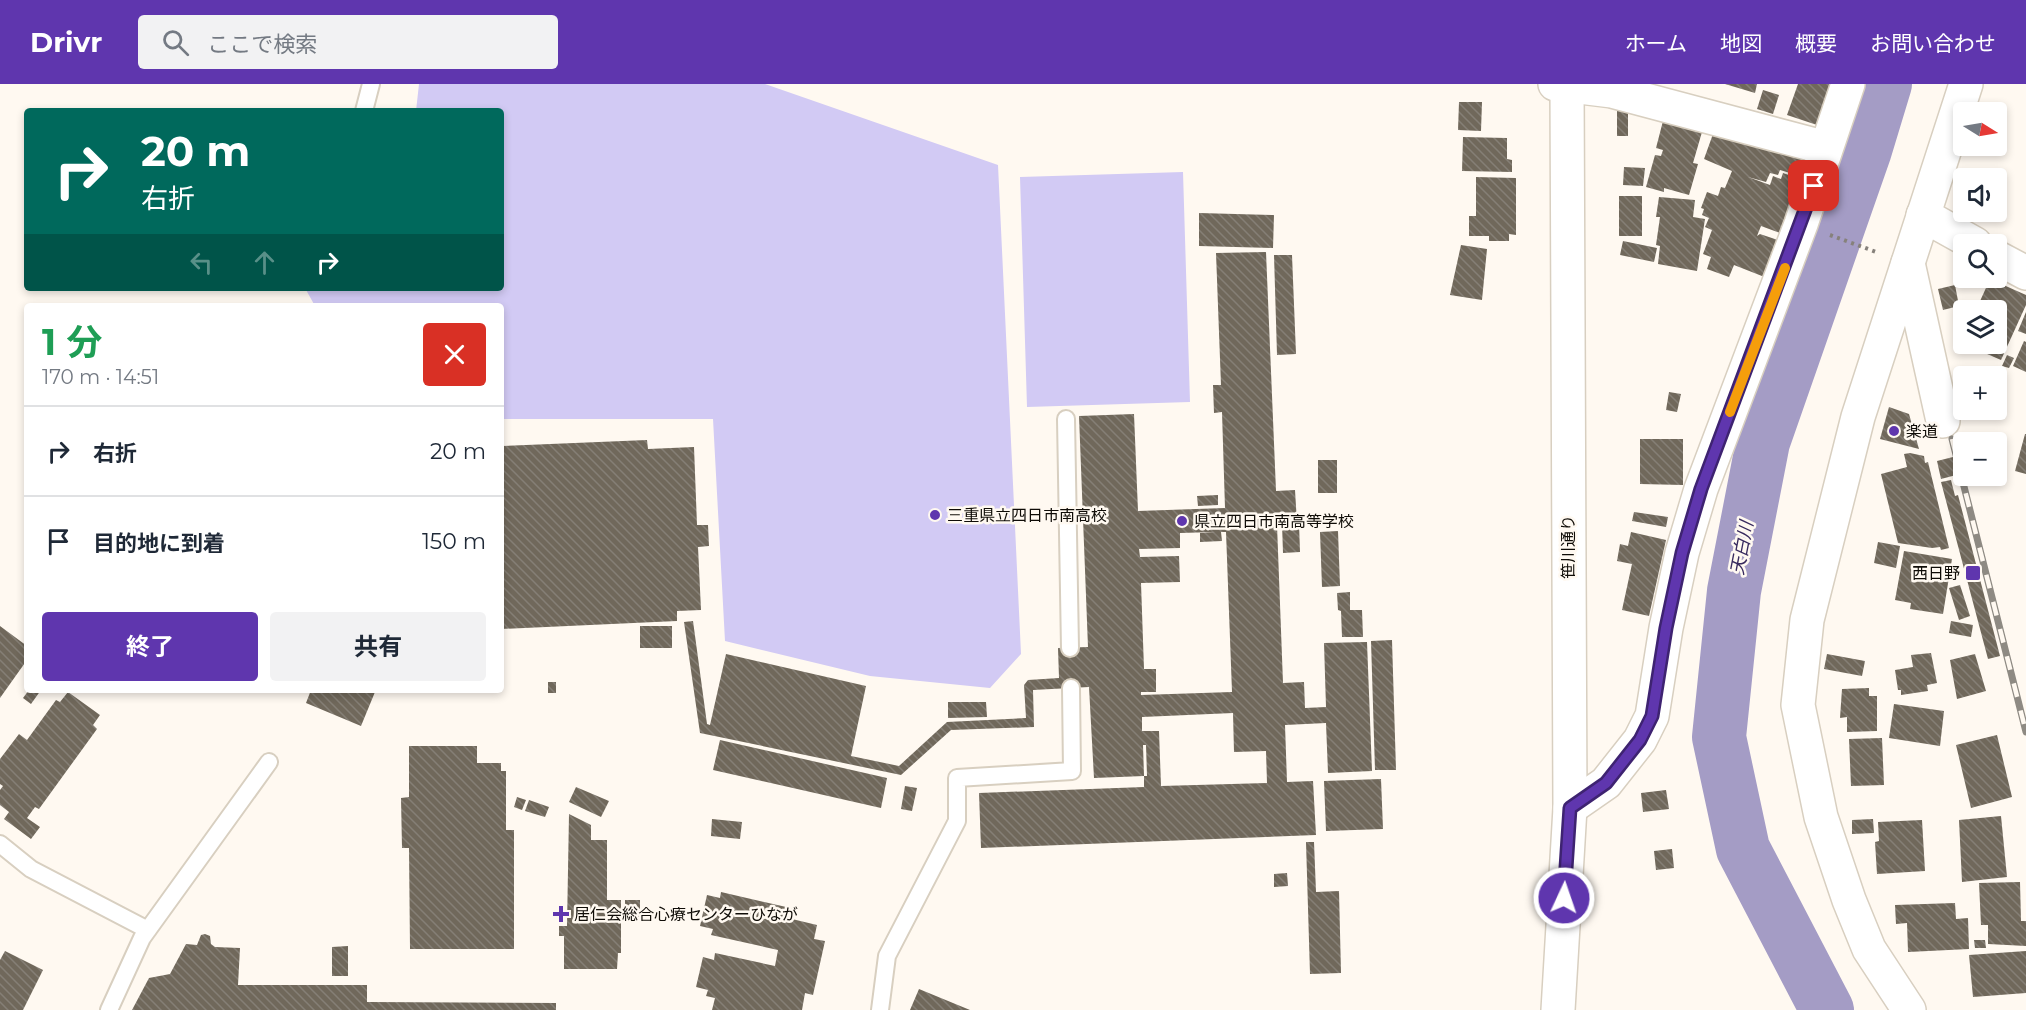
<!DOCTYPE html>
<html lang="ja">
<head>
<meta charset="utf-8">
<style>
  body { margin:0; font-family:Montserrat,"Noto Sans JP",sans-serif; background:#f2f2f3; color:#1f2937; height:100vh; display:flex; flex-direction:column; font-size:22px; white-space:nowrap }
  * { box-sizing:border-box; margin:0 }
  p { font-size:20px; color:#747a83 }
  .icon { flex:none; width:33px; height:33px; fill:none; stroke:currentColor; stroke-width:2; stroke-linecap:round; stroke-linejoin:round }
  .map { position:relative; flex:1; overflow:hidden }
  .drawer { position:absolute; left:24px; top:219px; width:480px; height:390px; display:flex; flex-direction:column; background:#fff; border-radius:6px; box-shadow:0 3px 9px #0003 }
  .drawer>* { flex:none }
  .banner { position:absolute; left:24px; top:24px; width:480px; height:183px; border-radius:6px; box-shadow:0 3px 9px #0003; background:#00695c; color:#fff; overflow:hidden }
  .needle { width:39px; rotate:101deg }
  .tools { position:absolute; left:1953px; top:18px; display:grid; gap:12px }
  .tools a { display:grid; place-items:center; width:54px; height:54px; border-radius:6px; background:#fff; box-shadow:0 3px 9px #0003; font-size:30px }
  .pin { position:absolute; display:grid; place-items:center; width:51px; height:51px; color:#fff; margin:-26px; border-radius:12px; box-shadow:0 3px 9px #0006 }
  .me { position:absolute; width:66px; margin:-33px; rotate:3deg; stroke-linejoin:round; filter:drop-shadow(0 0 4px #0008) }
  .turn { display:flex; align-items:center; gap:21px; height:126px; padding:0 18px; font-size:27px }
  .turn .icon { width:78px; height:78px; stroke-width:2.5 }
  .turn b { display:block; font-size:42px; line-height:51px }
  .lanes { display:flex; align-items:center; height:57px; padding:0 18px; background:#0003; justify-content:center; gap:30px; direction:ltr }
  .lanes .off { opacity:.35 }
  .round { display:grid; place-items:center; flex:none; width:63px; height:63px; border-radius:6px; background:#f2f2f3 }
  .summary { display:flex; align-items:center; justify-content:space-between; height:102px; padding:0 18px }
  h1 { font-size:36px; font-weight:700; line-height:45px; color:#1e9e55 }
  .button { display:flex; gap:12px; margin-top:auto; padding:12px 18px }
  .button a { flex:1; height:69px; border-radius:6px; background:#5f36ae; color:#fff; font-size:24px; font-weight:700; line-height:69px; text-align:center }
  .button a+a { background:#f2f2f3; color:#1f2937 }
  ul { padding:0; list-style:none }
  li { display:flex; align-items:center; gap:18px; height:90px; padding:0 18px; border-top:2px solid #e0e1e3 }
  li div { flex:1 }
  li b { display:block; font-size:22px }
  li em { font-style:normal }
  header { display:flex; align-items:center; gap:36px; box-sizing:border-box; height:84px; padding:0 30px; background:#5f36ae; color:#fff }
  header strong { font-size:28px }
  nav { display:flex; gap:33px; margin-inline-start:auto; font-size:21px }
  .search { width:420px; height:54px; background:#f2f2f3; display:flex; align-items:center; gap:15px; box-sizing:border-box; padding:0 21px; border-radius:6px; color:#747a83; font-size:22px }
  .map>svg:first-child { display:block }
</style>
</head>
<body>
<header>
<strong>Drivr</strong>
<div class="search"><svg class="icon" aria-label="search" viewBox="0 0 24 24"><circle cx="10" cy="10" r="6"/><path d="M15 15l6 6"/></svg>ここで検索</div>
<nav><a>ホーム</a><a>地図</a><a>概要</a><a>お問い合わせ</a></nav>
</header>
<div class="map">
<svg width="2026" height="926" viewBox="0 0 2026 926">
  <defs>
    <pattern id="building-back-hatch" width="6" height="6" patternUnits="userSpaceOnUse" patternTransform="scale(1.5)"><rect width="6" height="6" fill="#70685b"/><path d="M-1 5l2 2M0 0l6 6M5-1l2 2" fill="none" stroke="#857f76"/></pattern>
  </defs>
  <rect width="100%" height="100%" fill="#fff9f1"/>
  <path fill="#d2caf4" d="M419,0H765L998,81L1021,570L990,604L870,592L725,557L713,335H501V222H315L305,204H501V27H416Z
    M1183,88L1190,318L1027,323L1020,93Z"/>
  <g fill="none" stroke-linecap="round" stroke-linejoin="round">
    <path stroke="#a49cc5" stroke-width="54" d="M1827,926L1743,765L1719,653L1734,507L1763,358L1865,66L1885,0"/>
  </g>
  <path fill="url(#building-back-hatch)" fill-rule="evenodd" d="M1725,0H1757L1755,9Z
    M1798,0H1835L1820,42L1787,31Z
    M1763,6L1779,11L1773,30L1757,25Z
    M1459,18H1482L1481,47L1458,46Z
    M1617,26H1628V52H1617Z
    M1663,37L1702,48L1693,79L1698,80L1689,111L1664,104V108L1646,103L1655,71L1661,72L1663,66L1656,64Z
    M1713,50L1805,76L1800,92L1780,86L1778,91L1770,89L1766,98L1748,93L1770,101L1773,92L1781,95L1783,89L1806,97L1780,149L1761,142L1757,152L1760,150L1781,157L1767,194L1734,181L1729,193L1707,185L1711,173L1703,170L1712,146L1705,143L1709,134L1702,131L1704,125L1701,124L1707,108L1718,112L1721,103L1725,104L1732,87L1704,75Z
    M1463,53L1507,54V75L1512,76V88L1462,87Z
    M1624,83L1645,84L1643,102L1623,101Z
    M1476,93L1516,94V151L1509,150V157H1489V152H1469V132H1476Z
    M1619,112H1642V152H1619Z
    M1659,113L1695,116L1693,133L1705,135L1697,187L1658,180L1660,162L1656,161L1660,133H1656Z
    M1199,129L1274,131L1273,164L1199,162Z
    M1623,157L1657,164L1654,178L1620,171Z
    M1461,161L1487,165L1482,216L1450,211Z
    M1266,168L1276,407L1295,406L1297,439H1299L1300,468L1283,469L1282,440L1277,441L1283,599L1304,598L1305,624L1326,623L1324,559L1367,558L1372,687L1328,689L1326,639L1285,641L1287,698L1313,697L1316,751L981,764L979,709L1144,703V692H1147L1146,661H1143L1144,692L1094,694L1089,603L1033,606L1034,643L951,646L901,691L700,649L684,538L693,537L707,640L710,641L726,570L866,602L851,672L899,682L947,638L1026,634L1024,601L1028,596L1059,594L1058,564L1088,563L1079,332L1134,330L1138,427L1225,424L1222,328L1214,329L1213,301H1221L1216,169ZM1215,448L1200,449V458L1222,457L1221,448H1226L1232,608L1141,611V608H1156V585H1144L1141,499L1180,498L1179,472L1140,473L1139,465L1180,464V449ZM1233,629L1234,668L1266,667L1267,699L1161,702L1159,647H1142V633Z
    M1274,171H1292L1296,270L1277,271Z
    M1990,195L2026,211V221L2001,276L1964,260H1996V226H1976Z
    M1955,201L1959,222L1943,226L1938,205Z
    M2026,228V250L2018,247Z
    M2024,257L2026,258V288L2013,282Z
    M2007,271L2014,274L2009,284L2002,282Z
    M1669,308L1681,310L1677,328L1666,326Z
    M1889,323L1909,330L1919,365L1880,355Z
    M2025,350H2026V390L2015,387Z
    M1640,355H1683V401L1640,400Z
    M647,356L648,365L694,363L697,441H708L709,462L698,463L701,526L677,527V537L501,545V362Z
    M1964,357V368L1960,369L1956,358Z
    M1910,369L1924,372L1925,379L1928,378L1949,464L1941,466L1940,463L1932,464L1898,459L1881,390L1907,383L1904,370Z
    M1961,371L1964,389L1941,395L1937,377Z
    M1318,376H1337V409H1318Z
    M1951,396L1955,412L1958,411L2000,572L1988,575L1941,398Z
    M1218,411V421L1198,422L1197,412Z
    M1634,428L1668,433L1666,443L1632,437Z
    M1319,429H1332L1333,442H1320Z
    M1338,447L1340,502L1322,503L1320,448Z
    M1631,448L1666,456L1649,532L1622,526L1632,480L1617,477L1620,460L1628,462Z
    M1878,458L1900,462L1896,484L1874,479Z
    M1904,467L1952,475L1943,530L1910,525L1911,519L1895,516Z
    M1960,501L1970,532L1959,536L1949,504Z
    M1350,508V526H1362L1363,553H1342L1341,527L1338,526L1337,509Z
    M1951,537L1973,541L1971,553L1949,549Z
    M0,542L27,562V576L0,614Z
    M640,542H672V564H640Z
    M1392,556L1396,686H1375L1371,557Z
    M1931,569L1937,599L1927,601L1928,607L1901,611V606H1898L1895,586L1913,583L1911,571Z
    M1827,570L1865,577L1862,592L1824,585Z
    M1975,570L1986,607L1957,615L1950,576Z
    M548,598H556V609H548Z
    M1869,604V612H1877V647L1847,648V633L1840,634L1842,605Z
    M29,606H41L31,620L23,614Z
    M311,606H371L375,608L361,642L306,619Z
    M68,608L100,631L93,641L97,645L39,725L35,723L27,734L40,743L31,755L4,735L9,728L0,721V706L3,702L0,700V675L19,650L27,656L56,616L60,618Z
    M948,618H986L987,633L948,634Z
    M1894,620L1944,627L1940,662L1889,654Z
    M1997,651L2012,713L1971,724L1956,661Z
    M1882,654L1884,701L1851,702L1849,655Z
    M720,656L887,694L881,724L713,686Z
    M409,662H477V679H501V687H506V746H514V865H410L409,764H402L401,714L409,713Z
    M1381,695L1383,745L1326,747L1324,697Z
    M905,702L917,704L912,727L901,725Z
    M576,703L609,717L601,733L569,718Z
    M1666,706L1669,725L1643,728L1641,709Z
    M517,713L526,716L522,726L514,723Z
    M529,716L549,723L545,733L525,727Z
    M569,730L591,741V756H607V816H621V869H618L617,885H564V852H559V842H567Z
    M2001,732L2007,793L1962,798L1959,736Z
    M712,735L742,738L740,755L711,752Z
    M1873,735L1874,749L1852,750V736Z
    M1922,736L1925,787L1877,790L1875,758L1879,757L1878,738Z
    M1306,758H1314L1316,808L1339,807L1341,889L1310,890Z
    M1672,765L1674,784L1656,786L1654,767Z
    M1287,789L1288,802L1274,803V790Z
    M2020,798L2021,837H2026V862L1988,860V841H1981L1979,799Z
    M721,808L795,825L792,835L817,841L814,855L825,857L813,911L805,909L802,926H712L715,914L706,912L708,906L696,903L703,873L714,876L715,869L775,882L778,866L711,851L713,845L700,842L707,811L720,814Z
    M625,816H640V837H625Z
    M1955,819L1956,835L1968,834L1969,865L1908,868L1907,839L1896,840L1895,821Z
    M205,850L210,852L211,860L215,863L240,864L238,901H367V918L556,919V926H132L149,894L170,890L186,860L197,861L201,851Z
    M1974,856H1985L1986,864H1975Z
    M348,862V892H332V863Z
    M5,867L43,886L23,926H0V876Z
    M2026,867V909L1973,913L1969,871Z
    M919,905L970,926H910Z"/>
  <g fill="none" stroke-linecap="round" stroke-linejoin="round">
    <g stroke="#d8cfc0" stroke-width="20">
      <path id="lane" d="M364,27L371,0
        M1066,335L1070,564
        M0,760L31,785L148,846
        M109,926L142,854L269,678
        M880,926L887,872L957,737V694L1072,687L1071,604"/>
    </g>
    <g stroke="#d8cfc0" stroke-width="36">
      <path id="street" d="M1555,0L1612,7L1826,64
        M1923,131L1975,160
        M1996,173L2026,189
        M1908,179L1943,337
        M1570,724L1606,699L1640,656L1652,632L1666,544L1682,469L1701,405L1801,140L1848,0"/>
    </g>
    <g stroke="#d8cfc0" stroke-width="36">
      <path id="secondary" d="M1558,926L1570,724L1567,0
        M1909,926L1869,865L1849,816L1821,733L1798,621L1807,536L1858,333L1966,0"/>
    </g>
    <path stroke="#86817b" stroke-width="4" stroke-dasharray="3 4.5" stroke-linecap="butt" d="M1830,151L1879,169"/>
    <use href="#lane" stroke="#fff" stroke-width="16"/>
    <use href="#street" stroke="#fff" stroke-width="33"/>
    <use href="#secondary" stroke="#fff" stroke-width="33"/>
    <g stroke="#8e8a83" stroke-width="7">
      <path id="rail" d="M1952,355L2026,648"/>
    </g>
    <use href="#rail" stroke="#fff9f1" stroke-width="4.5" stroke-dasharray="14" stroke-linecap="butt"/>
  </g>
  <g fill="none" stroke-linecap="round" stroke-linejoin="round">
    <g stroke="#3e2371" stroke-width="15">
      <path id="route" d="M1564,814L1570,724L1606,699L1640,656L1652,632L1666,544L1682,469L1701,405L1814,102"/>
    </g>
    <use href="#route" stroke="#5f36ae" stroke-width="10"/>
    <path stroke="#f59e0b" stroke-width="10" d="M1730,328L1785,184"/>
  </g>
  <g fill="#5f36ae" stroke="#fff9f1" stroke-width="2">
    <circle cx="1894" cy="347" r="6"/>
    <circle cx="935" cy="431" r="6"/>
    <circle cx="1182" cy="437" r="6"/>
    <rect x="1965" y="481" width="16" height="16" rx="3"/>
    <path d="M558 821h6v6h6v6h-6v6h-6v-6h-6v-6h6z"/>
  </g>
  <g text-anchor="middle" stroke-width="5" stroke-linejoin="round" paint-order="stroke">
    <g font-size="16" fill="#0f0c07" stroke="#fff9f1" text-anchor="start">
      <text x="1906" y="353">楽道</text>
      <text x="947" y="437">三重県立四日市南高校</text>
      <text x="1194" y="443">県立四日市南高等学校</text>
      <text x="1960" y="495" text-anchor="end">西日野</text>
      <text x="574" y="836">居仁会総合心療センターひなが</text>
    </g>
    <g font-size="16" fill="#0f0c07" stroke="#fff9f1">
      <text transform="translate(1568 463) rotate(-90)" y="6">笹川通り</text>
    </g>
    <g font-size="18" font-style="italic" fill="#382a5e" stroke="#fff9f1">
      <text transform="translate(1742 464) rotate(-79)" y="6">天白川</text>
    </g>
  </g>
</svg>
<div class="tools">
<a><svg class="needle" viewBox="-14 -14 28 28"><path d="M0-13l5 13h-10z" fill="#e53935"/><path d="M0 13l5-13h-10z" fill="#747a83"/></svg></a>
<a><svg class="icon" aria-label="sound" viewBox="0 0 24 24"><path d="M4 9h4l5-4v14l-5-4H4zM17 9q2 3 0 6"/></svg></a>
<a><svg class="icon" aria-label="search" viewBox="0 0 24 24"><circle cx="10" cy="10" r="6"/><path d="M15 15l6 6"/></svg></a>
<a><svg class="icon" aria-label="layers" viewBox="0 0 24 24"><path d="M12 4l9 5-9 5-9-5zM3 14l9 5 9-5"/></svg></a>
<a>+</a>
<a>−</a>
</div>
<div class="pin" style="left:1814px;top:102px;background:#d93025"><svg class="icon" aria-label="arrive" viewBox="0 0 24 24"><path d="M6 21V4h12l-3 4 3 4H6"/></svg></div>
<svg class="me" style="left:1564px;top:814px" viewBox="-20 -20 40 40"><circle r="17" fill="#5f36ae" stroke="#fff" stroke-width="3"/><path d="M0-11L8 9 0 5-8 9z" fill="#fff"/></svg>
<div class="banner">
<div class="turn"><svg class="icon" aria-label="right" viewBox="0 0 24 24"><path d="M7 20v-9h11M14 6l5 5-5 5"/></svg><div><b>20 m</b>右折</div></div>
<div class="lanes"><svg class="icon off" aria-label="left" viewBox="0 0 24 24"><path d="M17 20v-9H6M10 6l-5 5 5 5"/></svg><svg class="icon off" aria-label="ahead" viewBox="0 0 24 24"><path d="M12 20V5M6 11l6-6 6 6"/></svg><svg class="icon" aria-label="right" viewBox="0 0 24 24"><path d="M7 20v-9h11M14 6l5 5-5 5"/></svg></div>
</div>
<section class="drawer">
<div class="summary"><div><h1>1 分</h1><p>170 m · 14:51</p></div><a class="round" style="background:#d93025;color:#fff"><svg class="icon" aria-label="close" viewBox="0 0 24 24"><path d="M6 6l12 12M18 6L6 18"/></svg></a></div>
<ul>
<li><svg class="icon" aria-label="right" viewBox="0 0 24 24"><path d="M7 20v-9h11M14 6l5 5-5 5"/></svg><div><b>右折</b></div><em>20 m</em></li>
<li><svg class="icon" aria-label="arrive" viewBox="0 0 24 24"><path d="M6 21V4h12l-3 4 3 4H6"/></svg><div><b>目的地に到着</b></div><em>150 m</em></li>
</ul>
<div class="button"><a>終了</a><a>共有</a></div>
</section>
</div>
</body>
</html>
